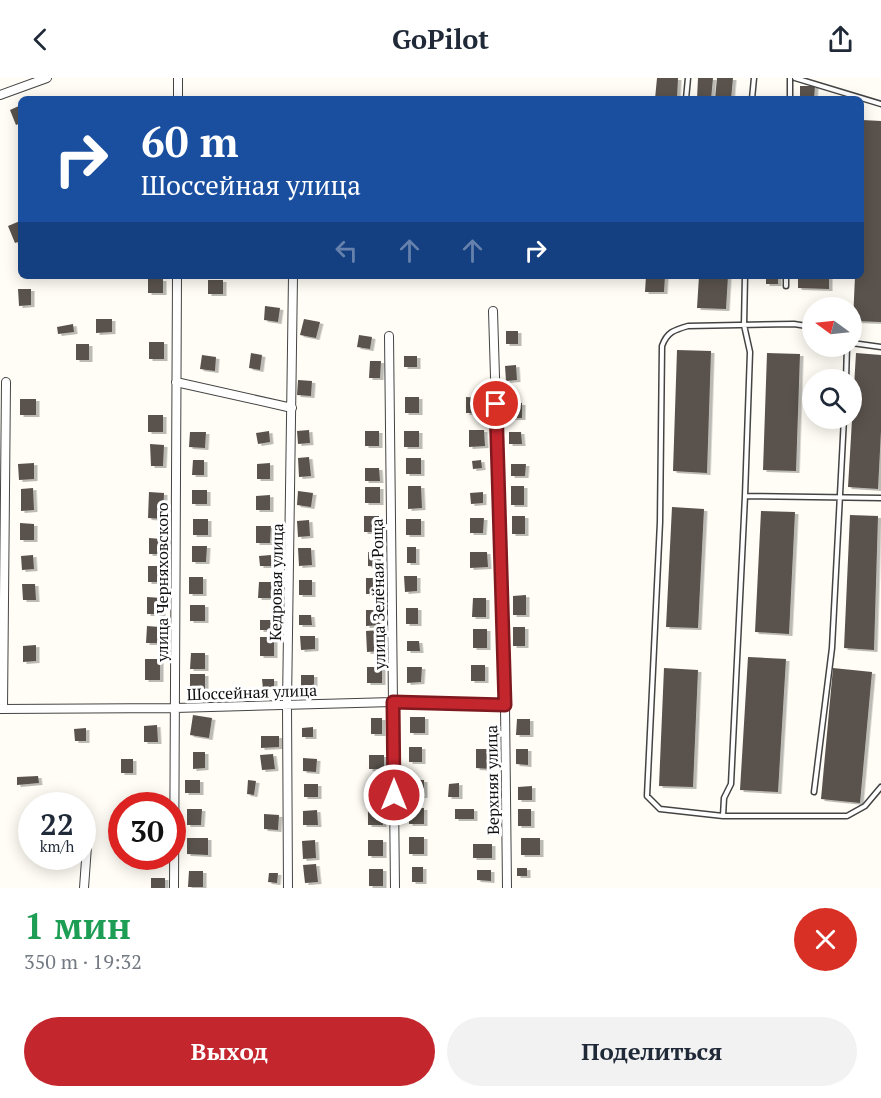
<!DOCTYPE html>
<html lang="ru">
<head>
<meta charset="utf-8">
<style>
  body { margin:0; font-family:"PT Serif",serif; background:#f2f2f3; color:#1f2937; height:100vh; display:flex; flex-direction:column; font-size:22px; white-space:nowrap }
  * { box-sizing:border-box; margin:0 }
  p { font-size:20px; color:#747a83 }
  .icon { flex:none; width:33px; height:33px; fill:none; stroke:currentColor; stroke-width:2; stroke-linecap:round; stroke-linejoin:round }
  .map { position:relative; height:810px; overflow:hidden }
  .panel { display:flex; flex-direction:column; background:#fff; flex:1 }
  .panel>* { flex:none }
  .hud { position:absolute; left:18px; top:18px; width:846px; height:183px; border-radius:9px; box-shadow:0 3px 15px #0003; background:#1a4fa0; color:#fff; overflow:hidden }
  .needle { width:39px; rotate:285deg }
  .buttons { position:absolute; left:802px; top:219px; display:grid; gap:12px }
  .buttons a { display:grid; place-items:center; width:60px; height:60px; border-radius:50%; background:#fff; box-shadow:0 3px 15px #0003; font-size:30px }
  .speed { position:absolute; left:18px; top:714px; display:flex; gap:12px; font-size:30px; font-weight:700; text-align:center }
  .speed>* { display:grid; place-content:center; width:78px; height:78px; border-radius:50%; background:#fff; box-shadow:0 3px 15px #0003; line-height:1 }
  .speed small { font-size:15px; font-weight:400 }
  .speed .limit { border:9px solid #d22; background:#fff; color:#111 }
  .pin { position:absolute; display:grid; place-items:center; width:51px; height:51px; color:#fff; margin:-26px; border:3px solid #fff; border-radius:50%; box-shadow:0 2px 6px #0007 }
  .me { position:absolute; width:66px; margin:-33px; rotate:0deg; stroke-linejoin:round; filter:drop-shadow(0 0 4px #0008) }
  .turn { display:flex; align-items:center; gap:21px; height:126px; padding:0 24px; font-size:27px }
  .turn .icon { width:78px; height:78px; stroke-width:2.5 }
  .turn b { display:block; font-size:42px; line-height:51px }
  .lanes { display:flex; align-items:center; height:57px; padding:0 24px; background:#0003; justify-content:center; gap:30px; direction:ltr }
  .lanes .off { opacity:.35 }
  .round { display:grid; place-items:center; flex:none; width:63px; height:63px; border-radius:32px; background:#f2f2f3 }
  .head { display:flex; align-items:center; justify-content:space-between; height:102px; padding:0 24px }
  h1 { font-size:36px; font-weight:800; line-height:45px; color:#1e9e55 }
  .button { display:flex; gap:12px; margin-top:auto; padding:12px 24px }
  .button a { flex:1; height:69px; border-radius:36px; background:#c4262e; color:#fff; font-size:24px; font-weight:800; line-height:69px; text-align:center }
  .button a+a { background:#f2f2f3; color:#1f2937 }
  header { display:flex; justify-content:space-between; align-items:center; height:78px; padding:0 24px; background:#fff; font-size:27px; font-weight:800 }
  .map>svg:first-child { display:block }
</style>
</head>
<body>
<header><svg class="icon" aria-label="back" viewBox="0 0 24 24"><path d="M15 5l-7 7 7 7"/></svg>GoPilot<svg class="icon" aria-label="share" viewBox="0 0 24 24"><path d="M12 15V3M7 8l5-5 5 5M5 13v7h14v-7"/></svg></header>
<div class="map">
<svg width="881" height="810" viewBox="0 0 881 810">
  <defs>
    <filter id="shadow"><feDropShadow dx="3.5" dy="2" stdDeviation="0" flood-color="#0004"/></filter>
  </defs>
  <rect width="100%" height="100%" fill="#fffdf5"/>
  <path fill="#5a524d" filter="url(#shadow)" d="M657,0H678L677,21H655Z
    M698,0H713L711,21H697Z
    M717,0H733L731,21H715Z
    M800,8H815L814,21H800Z
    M21,27V45L16,47L10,32Z
    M862,42L881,43V244L853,243L855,198H861Z
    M20,143L21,163L15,165L8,148Z
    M646,198H665L664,214H645Z
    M699,198H728L726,231L697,230Z
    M766,198H778V206H766Z
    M805,198H829V211L798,210V199Z
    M148,201H163V215H148Z
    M208,202H223V216H208Z
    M18,211H31V227L19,228Z
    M265,228L280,230L278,244L264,242Z
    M96,241H112V254L96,255Z
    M304,241L320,244L316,260L300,257Z
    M73,246L74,254L58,256L57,249Z
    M506,253H518V266H506Z
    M359,257L372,259L370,271L357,269Z
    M149,264H164V281H149Z
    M76,266H89V282H76Z
    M677,272L711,273L707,395L673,393Z
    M251,275L262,277L260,292L249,290Z
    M767,275L800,276L796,393L763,392Z
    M856,275L881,277V353L878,411L848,409Z
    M202,277L216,279L215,293L200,291Z
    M404,278H417V289H404Z
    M370,283H381L380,300H369Z
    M516,287L517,302L506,303L505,288Z
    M298,302L312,303L311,318L297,317Z
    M405,319H419V335H405Z
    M466,319L482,320L481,335H466Z
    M20,321H36V337H20Z
    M508,325H522V340H508Z
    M148,337H163V354H148Z
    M309,352L310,365L298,366L297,353Z
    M469,352H484L485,368L469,369Z
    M269,353L270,364L258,366L256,355Z
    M365,353H379V368H365Z
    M404,353H419V369H404Z
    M190,354H206L205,370L189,369Z
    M509,354H521L522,366H509Z
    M150,366L164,367L163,388H151Z
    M309,379L311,398L299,399L298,380Z
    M406,380H421V396H406Z
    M193,382H204V397H192Z
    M481,382L482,390L473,391L472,383Z
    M34,385V401L19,402L18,386Z
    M270,385V401H257V386Z
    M511,386H526L525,398H511Z
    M365,390H379L380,403H365Z
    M408,408H421L422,430L408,431Z
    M511,408H524V427H511Z
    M365,409H380V425H365Z
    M33,410L34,432L21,433V411Z
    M192,412H207V426H192Z
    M298,413L313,415L311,429L297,427Z
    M149,414L164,415L163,441L148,440Z
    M483,414V425L471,426L470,415Z
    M270,417V432H256V418Z
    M672,429L704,431L698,550L666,549Z
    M761,433L795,434L789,556L755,554Z
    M850,437L878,438L874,572L844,570Z
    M364,438H379V454H364Z
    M512,438H525V456H512Z
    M470,440H484L483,455H470Z
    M193,441H208V457H193Z
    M406,441H421V457H406Z
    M309,442L310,458L298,459L297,443Z
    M20,445L34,446V462H20Z
    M256,448H271L270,465H256Z
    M149,460L161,461V476H149Z
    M192,468H207L206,484H192Z
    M407,469H416V485H407Z
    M298,470H311L312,487L299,488Z
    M368,474H381V489L368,488Z
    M470,474H487L488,489L470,490Z
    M33,477L34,491L22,492L21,478Z
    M271,477V488H260L259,478Z
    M148,488H163V504H148Z
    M404,498H417V513L405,514Z
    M189,499H203V516H189Z
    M366,500H380V516H366Z
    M299,502H312V517H299Z
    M259,504H271V520H258Z
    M22,506H35L36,522H23Z
    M526,517V537H513V518Z
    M147,519L162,520V536H147Z
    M473,520H486V539H472Z
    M190,527H205V543H190Z
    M406,530H418V546H406Z
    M366,532H380V547L366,548Z
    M299,537H311L312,547H299Z
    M260,542H274V552H260Z
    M147,548L160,549V565H146Z
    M513,549H525V568H513Z
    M473,551H487V570H473Z
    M379,552V573L367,574L366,553Z
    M300,558H315V571L301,572Z
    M260,559H274V578H260Z
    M407,563H419L420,573H407Z
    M36,567V583L23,584V568Z
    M191,575H205V591H190Z
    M748,579L786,581L778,714L740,712Z
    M145,581H160V602H145Z
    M471,587H485V603H471Z
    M367,589H382V605H367Z
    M407,589H422L421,604L407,605Z
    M664,590L698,592L693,709L659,708Z
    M833,590L872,594L860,725L821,721Z
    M190,596H205V613L190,612Z
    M301,597H314V612H301Z
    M262,601H274V611H263Z
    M193,637L212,640L209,660L190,657Z
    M410,639H425V655H410Z
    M371,640H382V656H371Z
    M517,641H530V657H516Z
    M157,647L158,664H144V648Z
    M313,649V659H302V650Z
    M86,650V663H75L74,651Z
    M261,658H279V669L261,670Z
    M409,669H422V684H409Z
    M476,671H490V691L476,690Z
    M516,671H528V687L516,686Z
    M193,674H205V690L193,691Z
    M273,676L275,691L262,692L260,677Z
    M369,677H384V691H369Z
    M303,680L317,681L316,694L303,693Z
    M121,681H133V695H121Z
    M38,698L39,705L17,707V699Z
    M185,702H200V715H185Z
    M248,702L256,703L254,717L247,716Z
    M410,702H424V718H410Z
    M459,705V719H448L449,706Z
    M304,706H318V719H304Z
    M532,708V722H518V709Z
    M150,719H164V728H150Z
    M409,730H424V746H409Z
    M187,731H202L201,747H187Z
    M368,731H383V747H368Z
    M455,731H474V741H455Z
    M518,731H531V748H518Z
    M317,732L318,747H303V733Z
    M264,736L279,737L278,752L264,751Z
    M409,759H424V776H409Z
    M187,760H208V777L187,776Z
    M521,760H540V777H521Z
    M315,762L316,780L303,781L302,763Z
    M368,762H383V778H368Z
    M473,766H492V780H473Z
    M316,786L318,804L305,805L303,787Z
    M412,789H423V804H412Z
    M517,790H527V798H517Z
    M369,791H383V808H369Z
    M477,792H491V803L477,802Z
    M189,793H203V809H188Z
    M269,795H278L277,805L268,804Z
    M151,800H165V810H151Z"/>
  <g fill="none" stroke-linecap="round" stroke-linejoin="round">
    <g stroke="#444" stroke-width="7">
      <path id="service" d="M795,0L881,26
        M686,21L688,0
        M752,21L754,0
        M790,21V0
        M786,208V198
        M813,249L794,246L688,248C674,252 667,254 662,268L660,444L647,718L660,731L723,738H847L865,728L881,709
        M852,265L881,269
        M846,302L847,268
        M745,418L881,420
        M814,714L832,570L844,340
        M723,738L724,720L731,706L745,418L750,274L744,247L745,198"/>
    </g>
    <g stroke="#444" stroke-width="10">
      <path id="minor" d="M0,17L47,0
        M178,21V0
        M493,233L505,627L507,810
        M389,258L395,810
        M176,304L292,330
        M3,630L6,304
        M0,631L175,630L393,624L505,627
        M84,810L87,768
        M174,810L177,198
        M288,810L287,626L293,198"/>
    </g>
    <use href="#service" stroke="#fff" stroke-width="4"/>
    <use href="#minor" stroke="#fff" stroke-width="8"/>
  </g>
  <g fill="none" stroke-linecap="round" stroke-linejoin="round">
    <g stroke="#7f191e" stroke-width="15">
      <path id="route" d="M394,717L393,624L505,627L496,326"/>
    </g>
    <use href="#route" stroke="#c4262e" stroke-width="10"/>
  </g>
  <g text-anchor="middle" stroke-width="6" stroke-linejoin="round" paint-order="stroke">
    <g font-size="16" fill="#111" stroke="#fff">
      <text transform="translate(162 504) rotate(-90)" y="6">улица Черняховского</text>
      <text transform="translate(276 504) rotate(-89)" y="6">Кедровая улица</text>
      <text transform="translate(378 516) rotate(-91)" y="6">улица Зелёная Роща</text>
      <text transform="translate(252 614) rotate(-2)" y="6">Шоссейная улица</text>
      <text transform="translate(492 702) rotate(-91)" y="6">Верхняя улица</text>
    </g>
  </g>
</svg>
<div class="buttons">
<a><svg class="needle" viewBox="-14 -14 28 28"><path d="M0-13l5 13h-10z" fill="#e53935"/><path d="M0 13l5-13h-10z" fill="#747a83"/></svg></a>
<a><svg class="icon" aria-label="search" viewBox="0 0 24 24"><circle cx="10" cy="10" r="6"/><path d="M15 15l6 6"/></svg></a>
</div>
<div class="speed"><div>22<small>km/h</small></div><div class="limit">30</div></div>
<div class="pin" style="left:496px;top:326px;background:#d93025"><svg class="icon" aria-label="arrive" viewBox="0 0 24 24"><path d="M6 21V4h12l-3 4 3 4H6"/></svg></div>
<svg class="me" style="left:394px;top:717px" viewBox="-20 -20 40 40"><circle r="17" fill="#c4262e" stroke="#fff" stroke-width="3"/><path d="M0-11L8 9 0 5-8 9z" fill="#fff"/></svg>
<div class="hud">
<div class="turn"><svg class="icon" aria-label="right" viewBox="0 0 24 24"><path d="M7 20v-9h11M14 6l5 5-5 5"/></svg><div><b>60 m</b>Шоссейная улица</div></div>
<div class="lanes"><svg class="icon off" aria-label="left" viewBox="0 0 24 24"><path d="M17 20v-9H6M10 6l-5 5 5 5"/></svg><svg class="icon off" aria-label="ahead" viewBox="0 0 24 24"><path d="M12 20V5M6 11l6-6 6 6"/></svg><svg class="icon off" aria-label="ahead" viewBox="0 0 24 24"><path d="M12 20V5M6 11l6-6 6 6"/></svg><svg class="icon" aria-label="right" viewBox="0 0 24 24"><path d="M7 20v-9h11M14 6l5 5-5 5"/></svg></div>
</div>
</div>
<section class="panel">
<div class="head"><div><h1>1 мин</h1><p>350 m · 19:32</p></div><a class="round" style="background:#d93025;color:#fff"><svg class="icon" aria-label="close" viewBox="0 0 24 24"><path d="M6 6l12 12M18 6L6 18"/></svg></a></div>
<div class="button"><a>Выход</a><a>Поделиться</a></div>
</section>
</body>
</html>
